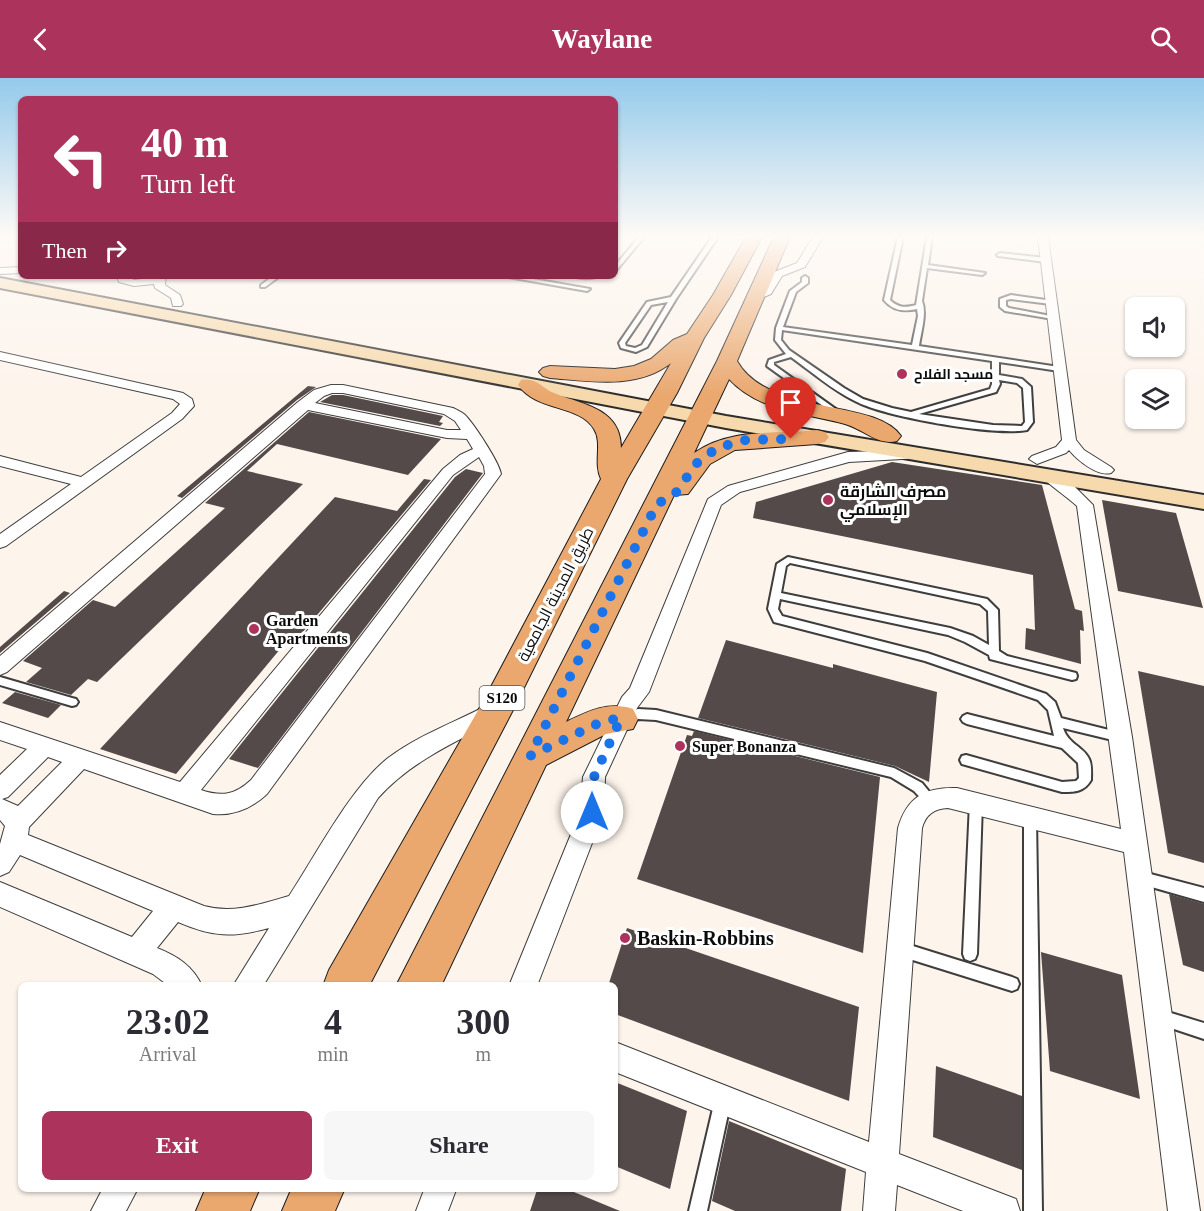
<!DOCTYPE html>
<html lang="en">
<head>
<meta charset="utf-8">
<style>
  body { margin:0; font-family:"Times New Roman",Cairo,serif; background:#f7f7f7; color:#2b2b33; height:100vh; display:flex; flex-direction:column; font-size:22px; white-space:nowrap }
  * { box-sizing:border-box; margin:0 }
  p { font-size:20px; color:#7c7c81 }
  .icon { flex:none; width:33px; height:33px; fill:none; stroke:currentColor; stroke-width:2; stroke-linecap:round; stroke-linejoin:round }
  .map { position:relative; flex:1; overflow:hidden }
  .side { position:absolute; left:18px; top:904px; width:600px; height:210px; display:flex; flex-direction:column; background:#fff; border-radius:9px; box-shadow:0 2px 4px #0004 }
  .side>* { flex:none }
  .banner { position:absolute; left:18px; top:18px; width:600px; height:183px; border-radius:9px; box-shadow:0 2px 4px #0004; background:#ac335c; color:#fff; overflow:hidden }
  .tools { position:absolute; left:1125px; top:219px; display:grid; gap:12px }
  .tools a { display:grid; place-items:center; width:60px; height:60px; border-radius:9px; background:#fff; box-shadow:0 2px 4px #0004; font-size:30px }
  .pin { position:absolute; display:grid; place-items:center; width:51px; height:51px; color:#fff; margin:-62px -26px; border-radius:50% 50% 50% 0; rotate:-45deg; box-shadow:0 0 6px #0007 }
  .pin .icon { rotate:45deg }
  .me { position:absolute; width:66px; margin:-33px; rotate:0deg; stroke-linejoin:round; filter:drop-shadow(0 0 4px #0008) }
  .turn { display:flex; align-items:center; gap:21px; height:126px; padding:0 24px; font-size:27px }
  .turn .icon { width:78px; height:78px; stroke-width:2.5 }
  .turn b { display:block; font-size:42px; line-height:51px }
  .then { display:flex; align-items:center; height:57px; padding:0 24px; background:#0003; gap:12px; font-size:22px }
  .eta { display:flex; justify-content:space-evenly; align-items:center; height:102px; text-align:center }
  .eta b { font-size:36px; font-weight:800; line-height:42px }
  .action { display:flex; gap:12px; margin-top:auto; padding:12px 24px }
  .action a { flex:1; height:69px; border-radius:9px; background:#ac335c; color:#fff; font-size:24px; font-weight:800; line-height:69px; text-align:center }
  .action a+a { background:#f7f7f7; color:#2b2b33 }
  header { display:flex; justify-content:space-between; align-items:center; height:78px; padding:0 24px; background:#ac335c; color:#fff; font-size:27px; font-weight:800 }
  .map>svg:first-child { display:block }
</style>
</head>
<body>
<header><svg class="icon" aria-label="back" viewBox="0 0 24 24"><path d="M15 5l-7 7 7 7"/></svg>Waylane<svg class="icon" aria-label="search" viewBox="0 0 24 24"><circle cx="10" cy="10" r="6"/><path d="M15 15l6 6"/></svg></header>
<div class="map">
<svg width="1204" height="1133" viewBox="0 0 1204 1133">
  <rect width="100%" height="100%" fill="#fdf4ec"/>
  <path fill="#534a49" d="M308,308L316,309L297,322L182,420L177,418Z
    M332,317H343L443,338L439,344L443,345L440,348L320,324Z
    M309,334L441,361L408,397L277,366L247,393L303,406L97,604L88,601L71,617L26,604L42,590L23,583L93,522L115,529L225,430L205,425Z
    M892,384L1042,407L1075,531L1082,533L1084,553L1080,552L1081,586L1025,571L1026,550L1035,552L1033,497L753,440L756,424Z
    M466,391L483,395L258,690L229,681L455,399Z
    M424,401L431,402L291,568L286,564L176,696L100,671L335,419L397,433Z
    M1102,422L1176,435L1203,530L1118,513Z
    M64,513L70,515L0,575V569Z
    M726,562L833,590V586L937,614L929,704L895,688L698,640Z
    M1138,593L1204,608V785L1168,775Z
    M15,614L61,627L48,640L2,625Z
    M694,653L880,699L863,875L637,801L687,657L692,658Z
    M1169,816L1204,826V894L1183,887Z
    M627,850L859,929L849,1023L615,936V908H608Z
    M1041,874L1122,897L1140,1021L1050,993Z
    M936,988L1022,1018V1092L933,1059Z
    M615,1004L687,1033L670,1111L615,1088Z
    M729,1043L846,1091L841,1133H735L712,1123Z
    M537,1112H569L620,1133H530Z"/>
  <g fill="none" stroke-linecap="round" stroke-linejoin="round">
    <g stroke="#3e3e3e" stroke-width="4">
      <path id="lane" d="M639,159H644L615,194V188Z
        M712,159H718L676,221L647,269L636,274L621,270L619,265L647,224L671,219ZM668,224L642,267L635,270L626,268L625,265L651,227Z
        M898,159H903L890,222C898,230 906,230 916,227L927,159H932L928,187L985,195L982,197L927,190L922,223C927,235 921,254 919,268L1059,289L1063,291L1059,293L999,284V297L1022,301L1031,309L1033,344L1027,352C994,358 885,339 855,323C832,312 812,294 791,279L774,284V287L837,332V336H834L767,288L769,282L786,276L775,262L776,250L790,213L802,204V200L805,198L808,200V205L796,214L783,249L912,267L918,238L917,231C904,234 893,233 884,222ZM782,252L992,283V306L990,311L911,334L892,330L863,321L844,310L789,272L781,262ZM999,302L1017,305L1023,310L1025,344L1022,348L993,347L919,336L996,314L1000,306Z
        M1000,175L1046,180L1049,182L1046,184L998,178L997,177Z
        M273,198H280L265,209H261V207Z
        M502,198H516L590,211L587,213Z
        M573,198H599C593,201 579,201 573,198Z
        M1011,217L1053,223L1054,224L1051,226L1011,221L1006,222V228L1009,230L1056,239L1053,241L1005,233L1000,229V221Z
        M788,479L987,521L998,532L999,573L1007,578L1076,595L1077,598L1076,601L1072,602L990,581L989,577L965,564L948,557L780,521L778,531L782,538L927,575L1046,616L1055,624L1061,640L1125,656L1127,659L1125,662L1121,664L1063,650C1068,666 1084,669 1089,681C1092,687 1091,696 1091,702C1084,714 1075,714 1062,714L962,686L960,682L962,678L966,677L1062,704L1076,703L1079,700L1078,685L1062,670L967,646L963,644L961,641L963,638L967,636L1054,658L1048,632L1038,622L925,583L774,544L768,531L777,486ZM790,485L980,526L988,533L989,567L973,558L950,550L781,515L786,488Z
        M0,599L72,620L76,621L78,624L76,627L72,628L0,607Z
        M638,631L656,632L894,690L922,705L936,722L934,726L930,727L926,726L914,713L891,699L656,642L638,641L624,644L620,642L618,639L620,636Z
        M976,719L980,721L982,725L977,876L975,881L970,883L965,881L963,876L970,725L972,721Z
        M1030,733L1034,735L1036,739L1042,1133H1024V739L1026,735Z
        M1139,793L1204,810V824L1134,804L1132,799L1134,794Z
        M900,864L1012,899L1017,901L1019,906L1017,911L1012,913L900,878L895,876L893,871L895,866Z
        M1161,932L1204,945V961L1156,945L1153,940L1156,935Z
        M723,1014L729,1016L731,1022L707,1133H689L715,1022L717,1016Z"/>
    </g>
    <g stroke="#3e3e3e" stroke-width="2">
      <path id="street" d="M813,159H823L805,189L782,198L771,216L759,221H751V217L763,212L774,194L797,185Z
        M1038,159H1048L1076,362L1084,372L1111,389L1114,392L1111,395C1098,399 1077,382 1069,372L1066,375L1037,386L1029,381L1032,378L1056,369L1062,362Z
        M21,189V195L0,196V190Z
        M117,198H127L134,202L166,198L165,207L180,217L183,226L181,228H173L171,220L155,210L154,206L134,208L119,204Z
        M0,274L183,315L192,321L194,328L182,341L6,468L0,470V456L71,406L0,388V378L81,399L172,335L180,326L173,321L0,282Z
        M331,307H343L453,330C457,332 462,334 465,337C474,346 499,384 501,396L267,716C252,730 234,738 213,736L84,691L29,749L28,757L204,828C233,836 261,826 289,818C316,777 351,709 388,680C417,658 453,645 486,628L493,626L500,628L504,634L500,640C457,664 412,682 378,720L263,908H233L269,850C232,860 213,859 178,844L157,870C177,878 193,888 202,908H169L153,896L0,829V804L132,859L153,833L20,777L9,794L0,798V766L5,748L0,742V697L27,671L0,662V644L180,704L443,391L460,377L473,371L467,361L447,360L308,332L7,594L0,597V578L298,324L314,312ZM332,315H343L444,336L455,343L461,352H447L315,325L324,318ZM479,379L484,388L485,396L251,702C235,717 222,719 201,712L453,397ZM48,679L62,684L18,728L2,721L8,719Z
        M915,372L920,374L923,377L920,380L849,384L740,414L721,427L649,614L637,630L605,699L604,734L537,908H509L580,734L583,699L622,619L630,610L708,421L728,408L848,374Z
        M1048,392L1071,405L1093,427L1132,659L1200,1133H1168L1124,774L948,730C934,731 926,736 922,750L899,1076L1016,1121L1020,1133H963L897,1107L895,1133H863L866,1094L615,994V964L869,1064L898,750C907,719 925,709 957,710L1121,751L1077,428C1066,418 1049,407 1040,397L1043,394Z
        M102,1112H137L126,1133H91Z
        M424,1112H456L448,1133H416Z"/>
    </g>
    <g stroke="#2d2d2d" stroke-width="4">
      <path id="secondary" d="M0,200L726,338L1204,417V431L726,350L0,210Z"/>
    </g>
    <g stroke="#1c1c1c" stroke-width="2">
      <path id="primary" d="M746,159H762L731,217L704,260L677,315L627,401L513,632L369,908H323L329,892L484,622L601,401C593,385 603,365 594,351C579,326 537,334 518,307L521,302C537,299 541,310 554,315C583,327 621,330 621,370L671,285C637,312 589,303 550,300L543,298L539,294L543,290L550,288L615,291L634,288L651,281L673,262L687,256L713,217Z
        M774,159H790L737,283C769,339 875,320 901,358L897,363C878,368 863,351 845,346C805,335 760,334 729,301L694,375C731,349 775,357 817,352L825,354L829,359L825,364L817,366L735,372L710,386L688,416L674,417L566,644C588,633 609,623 633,631L638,641L633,651L606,656L546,687L441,908H396L717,283Z
        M205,1112H259L250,1133H196Z
        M291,1112H344L335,1133H282Z"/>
    </g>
    <use href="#lane" fill="#fff" fill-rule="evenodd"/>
    <use href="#street" fill="#fff" fill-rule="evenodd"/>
    <use href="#secondary" fill="#f6d9ad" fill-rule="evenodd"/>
    <use href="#primary" fill="#eaa86f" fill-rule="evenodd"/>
  </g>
  <linearGradient id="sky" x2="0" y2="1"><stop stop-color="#94caeb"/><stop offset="0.5" stop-color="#fefaf6"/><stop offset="1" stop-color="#fefaf6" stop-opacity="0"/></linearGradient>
  <rect width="1204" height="317" fill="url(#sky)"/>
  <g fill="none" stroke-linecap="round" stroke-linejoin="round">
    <path stroke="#1a73e8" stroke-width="10" stroke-dasharray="0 18" d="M592,734L594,699L621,640L601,644L530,678L657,426L675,416L697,385L717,370L746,362L791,361"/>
  </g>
  <g fill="#ac335c" stroke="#fff" stroke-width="2">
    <circle cx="902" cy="296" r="6"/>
    <circle cx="828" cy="422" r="6"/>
    <circle cx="254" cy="551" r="6"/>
    <circle cx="680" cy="668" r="6"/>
    <circle cx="625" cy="860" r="6"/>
  </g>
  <g text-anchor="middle" stroke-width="6" stroke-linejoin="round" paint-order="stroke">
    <g font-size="14" font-weight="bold" fill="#0b0b0b" stroke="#fff" text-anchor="start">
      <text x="914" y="301">مسجد الفلاح</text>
    </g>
    <rect fill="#fff" stroke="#545454" stroke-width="1.5" x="479.5" y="608" width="45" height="24" rx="4.5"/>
    <g font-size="15" font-weight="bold" fill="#0b0b0b">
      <text x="502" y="625">S120</text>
    </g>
    <g font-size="16" font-weight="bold" fill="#0b0b0b" stroke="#fff" text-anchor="start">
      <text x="840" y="419">مصرف الشارقة<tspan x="840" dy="18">الإسلامي</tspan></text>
      <text x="266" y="548">Garden<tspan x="266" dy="18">Apartments</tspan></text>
      <text x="692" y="674">Super Bonanza</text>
    </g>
    <g font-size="16" fill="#0b0b0b" stroke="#fff">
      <text transform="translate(555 516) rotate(-63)" y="6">طريق المدينة الجامعية</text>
    </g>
    <g font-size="20" font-weight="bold" fill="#0b0b0b" stroke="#fff" text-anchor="start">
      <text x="637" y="867">Baskin-Robbins</text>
    </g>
  </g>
</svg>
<div class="tools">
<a><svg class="icon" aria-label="sound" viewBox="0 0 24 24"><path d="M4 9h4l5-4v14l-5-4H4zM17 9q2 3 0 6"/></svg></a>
<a><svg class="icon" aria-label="layers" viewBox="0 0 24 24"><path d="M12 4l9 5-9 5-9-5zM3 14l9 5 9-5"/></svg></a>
</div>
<div class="pin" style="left:791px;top:361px;background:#d93025"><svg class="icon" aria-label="arrive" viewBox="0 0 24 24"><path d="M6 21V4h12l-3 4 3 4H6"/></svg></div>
<svg class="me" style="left:592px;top:734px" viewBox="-20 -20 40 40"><circle r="19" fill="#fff"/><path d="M0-13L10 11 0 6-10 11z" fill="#1a73e8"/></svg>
<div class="banner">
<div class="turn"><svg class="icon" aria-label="left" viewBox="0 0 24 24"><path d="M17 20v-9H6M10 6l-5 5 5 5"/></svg><div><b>40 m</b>Turn left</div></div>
<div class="then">Then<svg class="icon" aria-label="right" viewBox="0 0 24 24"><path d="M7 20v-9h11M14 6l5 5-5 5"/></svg></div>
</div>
<section class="side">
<div class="eta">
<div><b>23:02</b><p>Arrival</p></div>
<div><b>4</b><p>min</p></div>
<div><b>300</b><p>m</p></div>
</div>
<div class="action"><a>Exit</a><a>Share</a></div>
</section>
</div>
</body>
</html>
